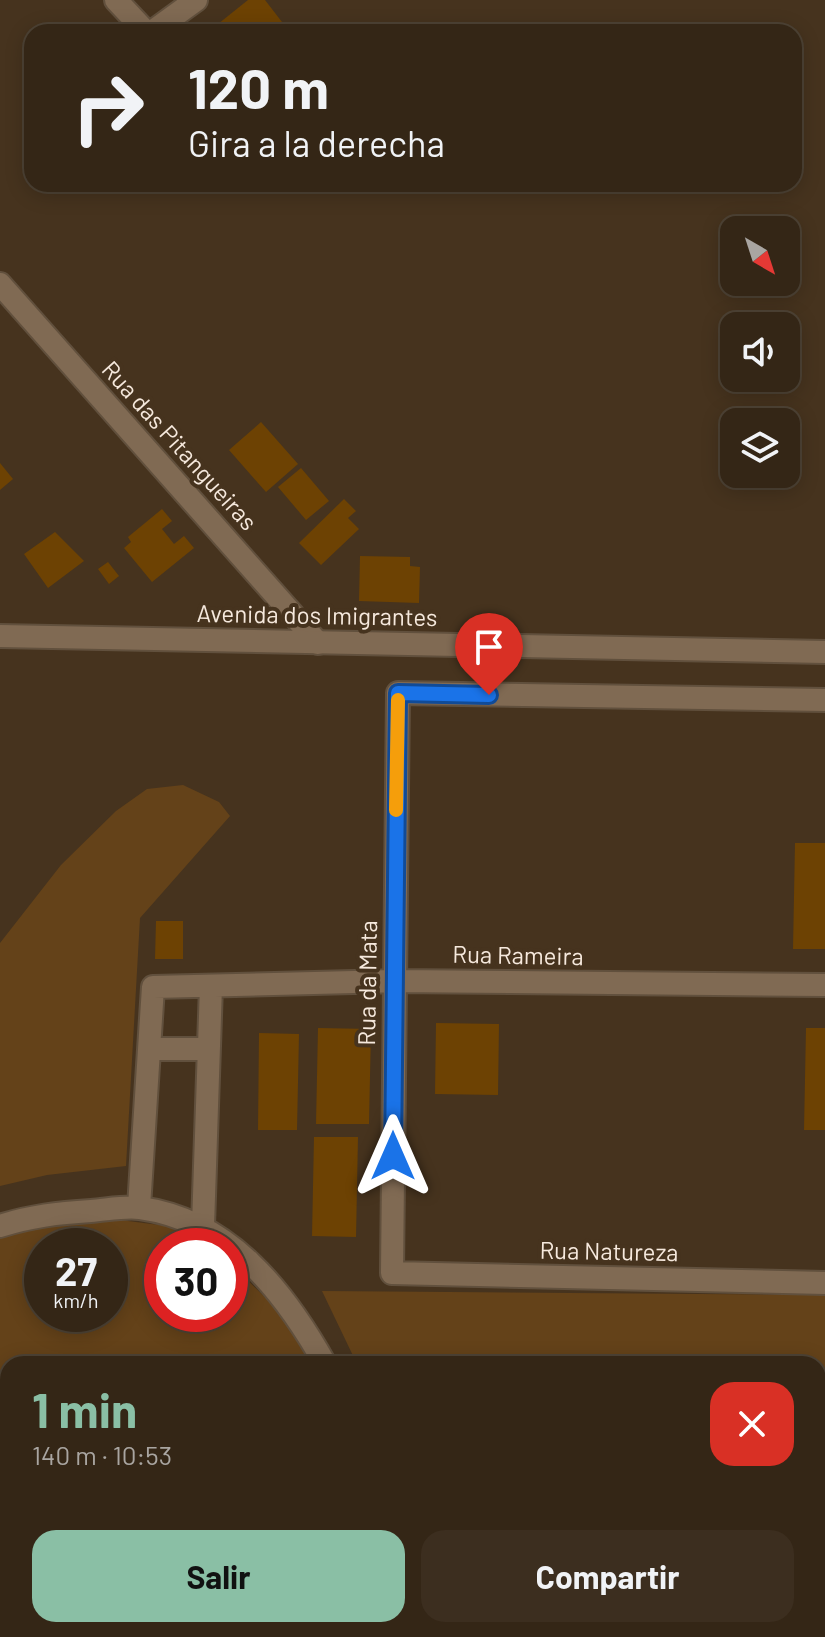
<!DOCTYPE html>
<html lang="es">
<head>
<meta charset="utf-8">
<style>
  body { margin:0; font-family:Barlow,sans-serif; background:#3c2e1f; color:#f1f3f6; height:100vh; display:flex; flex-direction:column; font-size:30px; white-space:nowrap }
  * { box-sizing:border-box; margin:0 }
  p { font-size:26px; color:#a9a5a1 }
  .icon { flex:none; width:44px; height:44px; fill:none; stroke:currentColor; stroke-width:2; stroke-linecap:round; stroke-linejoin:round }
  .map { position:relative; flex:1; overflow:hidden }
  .panel { position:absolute; left:0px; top:1356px; width:826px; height:282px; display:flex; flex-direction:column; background:#342616; border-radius:24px 24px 0 0; box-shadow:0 4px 20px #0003,0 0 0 2px #4e4335 }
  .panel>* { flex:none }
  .guide { position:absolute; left:24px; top:24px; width:778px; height:168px; border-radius:24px; box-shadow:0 4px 20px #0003,0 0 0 2px #4e4335; background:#342616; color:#f1f3f6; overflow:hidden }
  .needle { width:52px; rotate:141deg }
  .controls { position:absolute; left:720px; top:216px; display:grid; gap:16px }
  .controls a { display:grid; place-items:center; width:80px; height:80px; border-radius:16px; background:#342616; box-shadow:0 4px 20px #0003,0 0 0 2px #4e4335; font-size:40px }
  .speed { position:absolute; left:24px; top:1228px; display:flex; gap:16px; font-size:40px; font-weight:700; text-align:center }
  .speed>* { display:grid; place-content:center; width:104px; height:104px; border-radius:50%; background:#342616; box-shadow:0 4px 20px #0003,0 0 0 2px #4e4335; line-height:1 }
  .speed small { font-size:20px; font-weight:400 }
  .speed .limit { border:12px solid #d22; background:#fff; color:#111 }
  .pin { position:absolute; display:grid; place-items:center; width:68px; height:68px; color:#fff; margin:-82px -34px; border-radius:50% 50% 50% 0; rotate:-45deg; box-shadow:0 0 8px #0007 }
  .pin .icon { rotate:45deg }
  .me { position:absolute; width:88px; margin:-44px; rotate:0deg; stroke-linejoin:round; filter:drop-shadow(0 0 6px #0008) }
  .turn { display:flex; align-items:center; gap:28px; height:168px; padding:0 32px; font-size:36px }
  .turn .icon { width:104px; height:104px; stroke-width:2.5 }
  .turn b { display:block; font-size:56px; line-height:68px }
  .round { display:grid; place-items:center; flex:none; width:84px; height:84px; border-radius:24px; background:#3c2e1f }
  .overview { display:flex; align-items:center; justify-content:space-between; height:136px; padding:0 32px }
  h1 { font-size:48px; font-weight:700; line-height:60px; color:#8abfa5 }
  .action { display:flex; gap:16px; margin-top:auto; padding:16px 32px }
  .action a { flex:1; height:92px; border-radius:24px; background:#8abfa5; color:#111; font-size:32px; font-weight:700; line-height:92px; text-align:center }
  .action a+a { background:#3c2e1f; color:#f1f3f6 }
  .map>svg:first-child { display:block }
</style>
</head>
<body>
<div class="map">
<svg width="825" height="1637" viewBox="0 0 825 1637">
  <rect width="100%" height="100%" fill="#46331e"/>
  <path fill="#644219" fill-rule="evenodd" d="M183,785L219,802L230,816L140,918L126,1166L47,1175L0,1186V943L61,865L116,811L147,789Z
    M105,1218L167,1226L206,1246H162V1314H230V1263L280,1312L311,1364H8V1376L0,1373V1238L42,1225ZM42,1246H110V1314H42Z
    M322,1291L825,1295V1635L699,1637L682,1630H818V1364H357Z"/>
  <path fill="#6d4203" d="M248,0H265L282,22L269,32H208Z
    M261,422L298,464L266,492L229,450Z
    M0,463L13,479L0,490Z
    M301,468L329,501L306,520L278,487Z
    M344,499L356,511L348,518L359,529L321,565L299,543Z
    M162,509L172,521L162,529L174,544L184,536L194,548L152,582L124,548L131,542L128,537Z
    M55,532L84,561L48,588L24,554Z
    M360,556L410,557V566L420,567L419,603L359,601Z
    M108,562L119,576L109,584L98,569Z
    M795,843H825V949H793Z
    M156,921H183V959H155Z
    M436,1023L499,1024L498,1095L435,1094Z
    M318,1028L371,1029L369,1124H316Z
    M806,1028H825V1130H804Z
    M259,1033L299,1034L297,1130H258Z
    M314,1137H358L356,1237L312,1236Z"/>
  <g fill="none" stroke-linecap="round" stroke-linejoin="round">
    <g stroke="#61503d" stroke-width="26">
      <path id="minor" d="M116,0L146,32
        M152,32L196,0
        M0,284L318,643
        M825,700L398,693L392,1273L825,1283
        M151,1049H208
        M139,1207L153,987L394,981L825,985
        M0,1226C31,1216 59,1213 91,1211C106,1210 124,1206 140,1208C229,1220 284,1291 325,1364
        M203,1226L211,986"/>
    </g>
    <g stroke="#61503d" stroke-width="26">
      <path id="tertiary" d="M0,636L825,652"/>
    </g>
    <g stroke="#61503d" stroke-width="26">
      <path id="primary" d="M0,1426L8,1429
        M0,1491L8,1494
        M370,1630L390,1637
        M550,1630L568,1637"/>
    </g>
    <path stroke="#81715f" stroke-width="5" stroke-dasharray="2 6" stroke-linecap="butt" d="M0,1570L8,1573
      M163,1630L185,1637"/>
    <use href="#minor" stroke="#806a53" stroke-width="22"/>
    <use href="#tertiary" stroke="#806a53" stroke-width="22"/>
    <use href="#primary" stroke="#529bae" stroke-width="22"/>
  </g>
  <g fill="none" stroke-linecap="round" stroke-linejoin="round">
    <g stroke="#114b97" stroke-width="20">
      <path id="route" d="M393,1156L398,693L489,695"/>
    </g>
    <use href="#route" stroke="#1a73e8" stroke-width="14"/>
    <path stroke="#f59e0b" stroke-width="14" d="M396,810L398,700"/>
  </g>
  <g text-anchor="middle" stroke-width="8" stroke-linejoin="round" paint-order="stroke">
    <g font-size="24" fill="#f6e9dd" stroke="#46331e">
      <text transform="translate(179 446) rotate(48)" y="8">Rua das Pitangueiras</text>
      <text transform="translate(317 616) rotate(1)" y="8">Avenida dos Imigrantes</text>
      <text transform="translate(518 956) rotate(1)" y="8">Rua Rameira</text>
      <text transform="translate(368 983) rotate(-89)" y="8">Rua da Mata</text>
      <text transform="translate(609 1252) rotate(1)" y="8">Rua Natureza</text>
    </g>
  </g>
</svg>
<div class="controls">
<a><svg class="needle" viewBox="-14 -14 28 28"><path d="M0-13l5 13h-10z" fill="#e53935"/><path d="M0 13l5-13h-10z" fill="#a9a5a1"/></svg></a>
<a><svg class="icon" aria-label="sound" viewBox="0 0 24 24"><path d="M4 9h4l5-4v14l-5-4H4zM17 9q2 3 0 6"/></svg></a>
<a><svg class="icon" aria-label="layers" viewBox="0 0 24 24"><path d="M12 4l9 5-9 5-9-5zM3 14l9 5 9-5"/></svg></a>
</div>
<div class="speed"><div>27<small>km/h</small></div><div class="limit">30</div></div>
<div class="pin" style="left:489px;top:695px;background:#d93025"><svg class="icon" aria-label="arrive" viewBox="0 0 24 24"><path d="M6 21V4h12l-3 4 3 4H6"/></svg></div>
<svg class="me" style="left:393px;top:1156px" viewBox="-20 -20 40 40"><path d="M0-17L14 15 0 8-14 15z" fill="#1a73e8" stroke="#fff" stroke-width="4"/></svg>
<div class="guide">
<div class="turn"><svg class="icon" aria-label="right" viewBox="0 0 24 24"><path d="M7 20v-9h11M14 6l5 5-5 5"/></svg><div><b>120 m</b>Gira a la derecha</div></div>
</div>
<section class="panel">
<div class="overview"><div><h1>1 min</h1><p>140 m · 10:53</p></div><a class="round" style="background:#d93025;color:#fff"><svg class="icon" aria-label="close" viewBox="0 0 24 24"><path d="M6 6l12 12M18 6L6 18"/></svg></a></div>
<div class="action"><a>Salir</a><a>Compartir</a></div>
</section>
</div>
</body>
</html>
